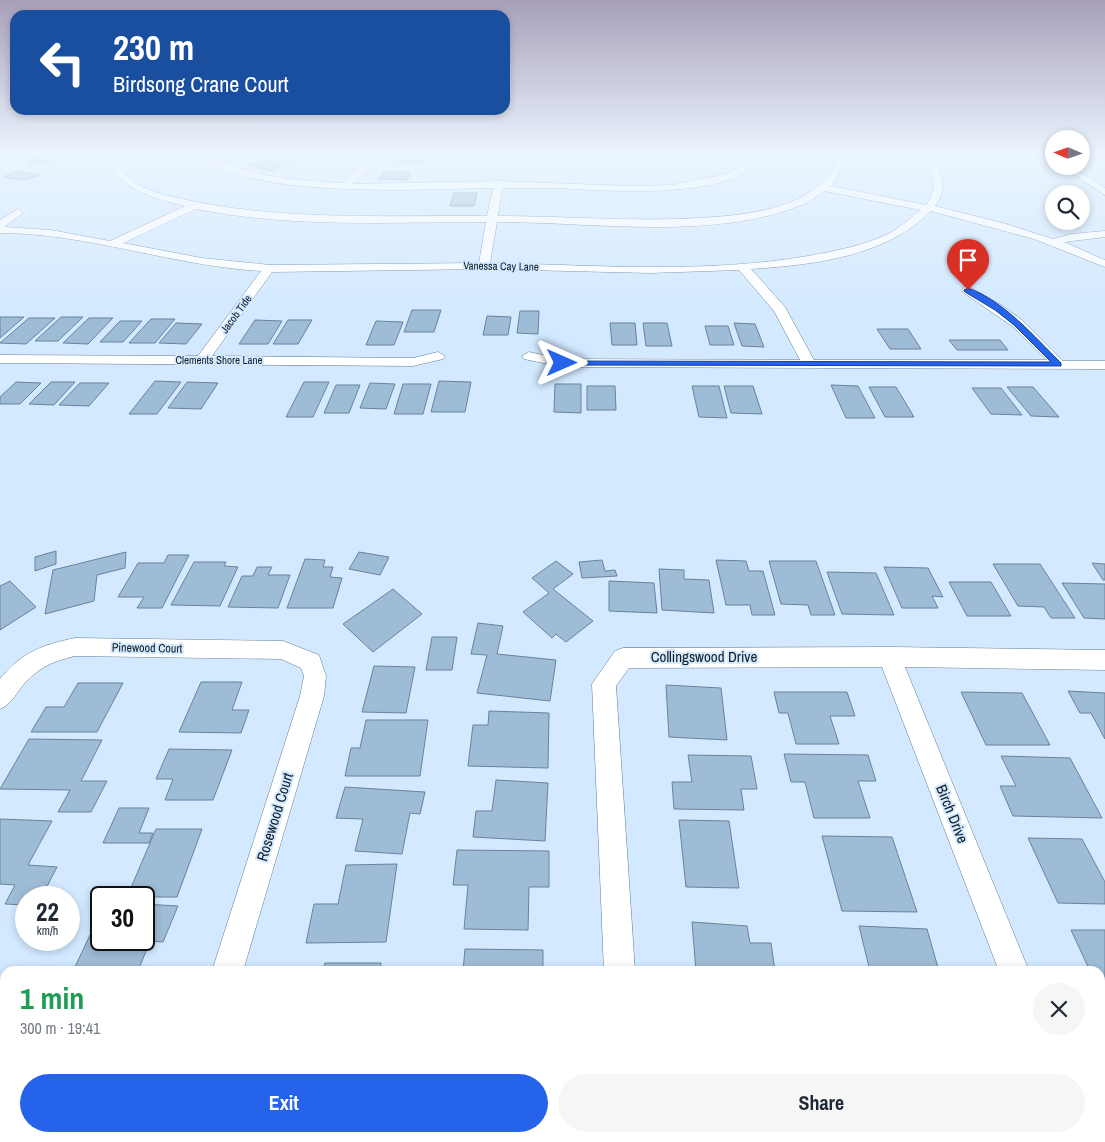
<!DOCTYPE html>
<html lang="en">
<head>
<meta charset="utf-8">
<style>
  body { margin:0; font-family:"Archivo Narrow",sans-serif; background:#f6f6f7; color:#1f2937; height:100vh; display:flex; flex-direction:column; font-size:19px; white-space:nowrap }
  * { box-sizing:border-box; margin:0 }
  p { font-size:16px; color:#747a83 }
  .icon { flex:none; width:28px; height:28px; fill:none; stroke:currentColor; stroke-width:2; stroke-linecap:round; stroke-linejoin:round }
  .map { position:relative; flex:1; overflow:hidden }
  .drawer { position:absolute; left:0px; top:966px; width:1105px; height:176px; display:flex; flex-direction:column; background:#fff; border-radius:15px 15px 0 0; box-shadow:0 2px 8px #0003 }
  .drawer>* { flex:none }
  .top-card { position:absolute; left:10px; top:10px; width:500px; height:105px; border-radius:15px; box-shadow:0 2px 8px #0003; background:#1a4fa0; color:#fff; overflow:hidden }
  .needle { width:32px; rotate:272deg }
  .buttons { position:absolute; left:1045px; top:130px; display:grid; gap:10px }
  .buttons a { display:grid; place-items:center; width:45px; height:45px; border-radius:50%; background:#fff; box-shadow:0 2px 8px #0003; font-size:25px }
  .speed { position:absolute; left:15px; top:886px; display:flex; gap:10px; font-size:25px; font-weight:700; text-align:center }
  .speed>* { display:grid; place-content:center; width:65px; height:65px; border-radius:50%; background:#fff; box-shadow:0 2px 8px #0003; line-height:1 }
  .speed small { font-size:12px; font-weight:400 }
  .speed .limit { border:2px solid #111; border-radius:8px; background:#fff; color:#111 }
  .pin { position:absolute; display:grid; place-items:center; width:42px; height:42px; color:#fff; margin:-51px -21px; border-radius:50% 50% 50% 0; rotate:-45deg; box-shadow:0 0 5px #0007 }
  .pin .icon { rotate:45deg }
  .me { position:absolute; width:55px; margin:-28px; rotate:90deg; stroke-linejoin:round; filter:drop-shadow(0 0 4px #0008) }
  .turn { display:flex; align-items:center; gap:18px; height:105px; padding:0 20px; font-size:22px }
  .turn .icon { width:65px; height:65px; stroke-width:2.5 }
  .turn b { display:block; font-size:35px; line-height:42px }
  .round { display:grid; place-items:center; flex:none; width:52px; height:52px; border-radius:26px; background:#f6f6f7 }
  .summary { display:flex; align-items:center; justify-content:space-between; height:85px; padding:0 20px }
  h1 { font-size:30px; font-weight:800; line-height:38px; color:#1e9e55 }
  .primary-button { display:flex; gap:10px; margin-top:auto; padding:10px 20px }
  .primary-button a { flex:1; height:58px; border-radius:30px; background:#2563eb; color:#fff; font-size:20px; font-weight:800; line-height:58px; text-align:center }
  .primary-button a+a { background:#f6f6f7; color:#1f2937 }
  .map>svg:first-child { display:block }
</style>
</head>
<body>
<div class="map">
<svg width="1105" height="1142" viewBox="0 0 1105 1142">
  <rect width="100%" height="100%" fill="#d2e9ff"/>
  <path fill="#9fbcd6" stroke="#68839b" d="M57,154L56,156L22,159L24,155Z
    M281,154H298L307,156L292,162L271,158Z
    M398,155H426L422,162H394Z
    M59,156L54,161L28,164L30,159Z
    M263,159L286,164L270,171L247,165Z
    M17,171L41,175L24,180L3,177Z
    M384,172H411L407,180L379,179Z
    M454,193H477L474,206H450Z
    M412,310H441L434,332H404Z
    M520,311H539L538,334L517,333Z
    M487,316L511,317L508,335H483Z
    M0,317H24L0,338Z
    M61,317H83L58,341H35Z
    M29,318H55L26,344L0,343Z
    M89,318H113L88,344L63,343Z
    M151,319H175L155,343H129Z
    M255,320L282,321L268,344H239Z
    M288,320H312L298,344H273Z
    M120,321H142L123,342H100Z
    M376,321L403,322L394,345H366Z
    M176,323L202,324L186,344L159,343Z
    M610,323H635L637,345H612Z
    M643,323H667L672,346H646Z
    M734,323L755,324L764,347L742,346Z
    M705,326H728L734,345H710Z
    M877,329H908L921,349H890Z
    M949,340H1000L1008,350H957Z
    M155,381L181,382L157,414H129Z
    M439,381L471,382L465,412H431Z
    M16,382L41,383L20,404H0V397Z
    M51,382H75L54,405L29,404Z
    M187,382L218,383L201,409L168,408Z
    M304,382H329L313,417H286Z
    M80,383H109L89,406L59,405Z
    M370,383L395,384L386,409L360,408Z
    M403,384H431L423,414H394Z
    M555,384H581V413L554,412Z
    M336,385H360L349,413H324Z
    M831,385L858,386L875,418H846Z
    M587,386H615L616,410H587Z
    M692,386H719L727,418L699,417Z
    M724,386H753L762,414L731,413Z
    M869,387H896L914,417H885Z
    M1007,387H1033L1059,417L1031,416Z
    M972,388H1001L1022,415L991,414Z
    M56,551V564L35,571V557Z
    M126,552L125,568L97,575L94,601L45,614L53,570Z
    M359,552L389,557L380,575L349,569Z
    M168,555H189L162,608H137L144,597H118L138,563H164Z
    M305,559L325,560L323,567H333L330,577L342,578L333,608H287Z
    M602,560L605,571L615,570L617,576L582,578L579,562Z
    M716,560L746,561L749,571H763L775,615H752L750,605H726Z
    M556,561L573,574L553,589L593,621L566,642L556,634L552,638L523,612L549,593L532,578Z
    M769,561H816L835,615H811L808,605L781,604Z
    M194,562H226L224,566L238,567L220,606L171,605Z
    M1092,563L1105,564V580H1103Z
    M993,564H1040L1075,618H1051L1044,607L1018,606Z
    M257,567H272L268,575H290L278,608L228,607L242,576H253Z
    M884,567L928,568L943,597L932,596L938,608H902Z
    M659,569L684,570V579L709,580L714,613L662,610Z
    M827,572L876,573L894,615L842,614Z
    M10,581L36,607L0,630V586Z
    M609,581L654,583L657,613L609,611Z
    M949,582H991L1011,616H967Z
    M1062,583L1105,584V619L1084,618Z
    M393,589L422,614L373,652L343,624Z
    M478,623L503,626L497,654L556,660L550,701L477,693L487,655L471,654Z
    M432,637H457L452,670H426Z
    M374,666L415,667L406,713L362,712Z
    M201,682H242L232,710H249L241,733L179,732Z
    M78,683H123L97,732H31L46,707H64Z
    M666,685L721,688L727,740L669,737Z
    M1068,691L1105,693V739L1091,713H1080Z
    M774,692H847L855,716H830L839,744H796L788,713H779Z
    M961,692L1022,693L1050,745H986Z
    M489,711L549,713L548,768L468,766L473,725H488Z
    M366,720H428L420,776H345L351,748H360Z
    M29,739L102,740L81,781H107L91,812H58L70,790L0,789Z
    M169,749L232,750L213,800H165L173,779H156Z
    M784,754L868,755L876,781H858L870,818H814L805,782H791Z
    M688,755L751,756L757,789H741L744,810L674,809L672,782H692Z
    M1001,756L1070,758L1102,818L1013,816L1000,786H1016Z
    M496,780L548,783L545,841L473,837L476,811H492Z
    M345,787L425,792L420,814L410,813L402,854L355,851L363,819L336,818Z
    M119,808H149L139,833H153L149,843H103Z
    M0,819L52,821L28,865L57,867L41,898H26V905L5,904L15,885L0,884Z
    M679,820L729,821L739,888L686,887Z
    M156,829H202L177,897H127Z
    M822,836L892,837L917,912L842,911Z
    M1028,838L1082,839L1105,882V904L1058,903Z
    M457,850L549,851V887H529L528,930L464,929L468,885H453Z
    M397,864L386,942L306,943L314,904H338L346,865Z
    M144,904L178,906L163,942L150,941L138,971H73L101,912V940H144Z
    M692,922L747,926L750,943H771L775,971H696Z
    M859,926L927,929L939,971H870Z
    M1071,930H1105V1004L1100,993V971H1090Z
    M465,949L543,950V971H463Z
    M325,963H381L380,971H323Z
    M5,1138L50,1142H3Z
    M266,1138H333L332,1142H265Z
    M475,1138H540V1142H475Z
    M713,1138H789V1142H714Z
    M926,1138H991L993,1142H927Z"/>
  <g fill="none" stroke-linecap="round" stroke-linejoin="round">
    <g stroke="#617c94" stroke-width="1">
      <path id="minor" d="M0,154H5L0,158Z
        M104,154H112C118,167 127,178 139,185C157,195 178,198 197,202C292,221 391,215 487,216L493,188C427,189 244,200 198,154H208L216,159L234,154H249L223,162C260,178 302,181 342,183L374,154H383L352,184L498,181L631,186L672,185L726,174L744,165L749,161L751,154H759C746,203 596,190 556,188C538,188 520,188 502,188L498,216C565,216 632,222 699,218C731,216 766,213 796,200C803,197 809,192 815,188C828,180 837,170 831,154H839C844,167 839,176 831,186L926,205C940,186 932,171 920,154H928C942,172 949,187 935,206L1006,224L1053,239L1071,234L1105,231V237L1064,242L1105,260V267L1034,239L931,211C886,257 812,265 751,269L785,307L814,360H1047L1012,326L964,293L962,290L964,287L968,286L1001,305L1022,320L1063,361H1105V369L562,367L524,359L522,356L529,352L562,359L800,360L774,311L739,270L650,273L483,269L272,272L212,356L413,358L438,352L445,356L443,359L413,366L0,363V355L198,356L261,271C173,266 87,233 0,233V220L18,209L23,212L22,214L4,227L51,230L110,241L185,206C152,198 118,189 104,154ZM824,191L921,210C911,217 900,228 888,234C863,246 834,251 808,256C703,274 596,265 490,263L497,222C593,222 711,241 802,205C810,202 817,196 824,191ZM196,209C291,228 390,222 486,222L479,263L270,265L202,258L123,243Z
        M1042,154L1054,155V162Z
        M1061,166H1071L1105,188V195Z
        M75,638L283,641L319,655L326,676L324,696L243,971H212L300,696L304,676L301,668L281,659L75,656C52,662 41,666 24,684C16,693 12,704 0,709V679C22,652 42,645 75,638Z
        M890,647L1105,650V670L905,667L1029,971H999L882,667L629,668L616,686L635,971H604L592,684L615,651L623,648Z
        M159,1138H195L194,1142H158Z
        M610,1138H646V1142H610Z
        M1061,1138H1097L1099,1142H1063Z"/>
    </g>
    <use href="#minor" fill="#fff" fill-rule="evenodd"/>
  </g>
  <linearGradient id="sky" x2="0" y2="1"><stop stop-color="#a8a0ba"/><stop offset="0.49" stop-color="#ebf5ff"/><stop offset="1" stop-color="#ebf5ff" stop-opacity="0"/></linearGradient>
  <rect width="1105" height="314" fill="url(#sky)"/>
  <path fill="#2563eb" stroke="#184099" d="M968,288C1004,301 1035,337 1061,363V366L562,365L558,363L562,361L1051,362L1014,325L995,310L965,292L964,290Z"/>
  <g text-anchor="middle" stroke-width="4" stroke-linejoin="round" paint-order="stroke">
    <g font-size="11" fill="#131e27" stroke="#d2e9ff">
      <text transform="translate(501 266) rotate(1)" y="4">Vanessa Cay Lane</text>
      <text transform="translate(236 314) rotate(-54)" y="4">Jacob Tide</text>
      <text x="219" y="364">Clements Shore Lane</text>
    </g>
    <g font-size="12" fill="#131e27" stroke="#d2e9ff">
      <text transform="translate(147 648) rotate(1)" y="4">Pinewood Court</text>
    </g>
    <g font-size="15" fill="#131e27" stroke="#d2e9ff">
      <text x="704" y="662">Collingswood Drive</text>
      <text transform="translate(952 814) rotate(68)" y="5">Birch Drive</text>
      <text transform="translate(275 817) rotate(-73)" y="5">Rosewood Court</text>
    </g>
  </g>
</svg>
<div class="buttons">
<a><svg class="needle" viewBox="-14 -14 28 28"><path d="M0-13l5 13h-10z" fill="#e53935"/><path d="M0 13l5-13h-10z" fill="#747a83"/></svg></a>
<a><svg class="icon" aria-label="search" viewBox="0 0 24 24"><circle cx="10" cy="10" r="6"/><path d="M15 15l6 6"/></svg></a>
</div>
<div class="speed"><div>22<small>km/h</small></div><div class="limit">30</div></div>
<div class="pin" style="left:968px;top:290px;background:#d93025"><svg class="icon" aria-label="arrive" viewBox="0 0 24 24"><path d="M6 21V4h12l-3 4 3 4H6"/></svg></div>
<svg class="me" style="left:562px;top:363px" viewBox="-20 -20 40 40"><path d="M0-17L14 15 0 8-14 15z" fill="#2563eb" stroke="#fff" stroke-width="4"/></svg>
<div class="top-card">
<div class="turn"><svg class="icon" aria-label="left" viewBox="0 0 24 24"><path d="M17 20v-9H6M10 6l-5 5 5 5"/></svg><div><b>230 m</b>Birdsong Crane Court</div></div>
</div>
<section class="drawer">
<div class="summary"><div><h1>1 min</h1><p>300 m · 19:41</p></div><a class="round"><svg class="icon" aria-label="close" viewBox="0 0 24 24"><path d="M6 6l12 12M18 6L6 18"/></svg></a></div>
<div class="primary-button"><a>Exit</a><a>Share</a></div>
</section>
</div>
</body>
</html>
